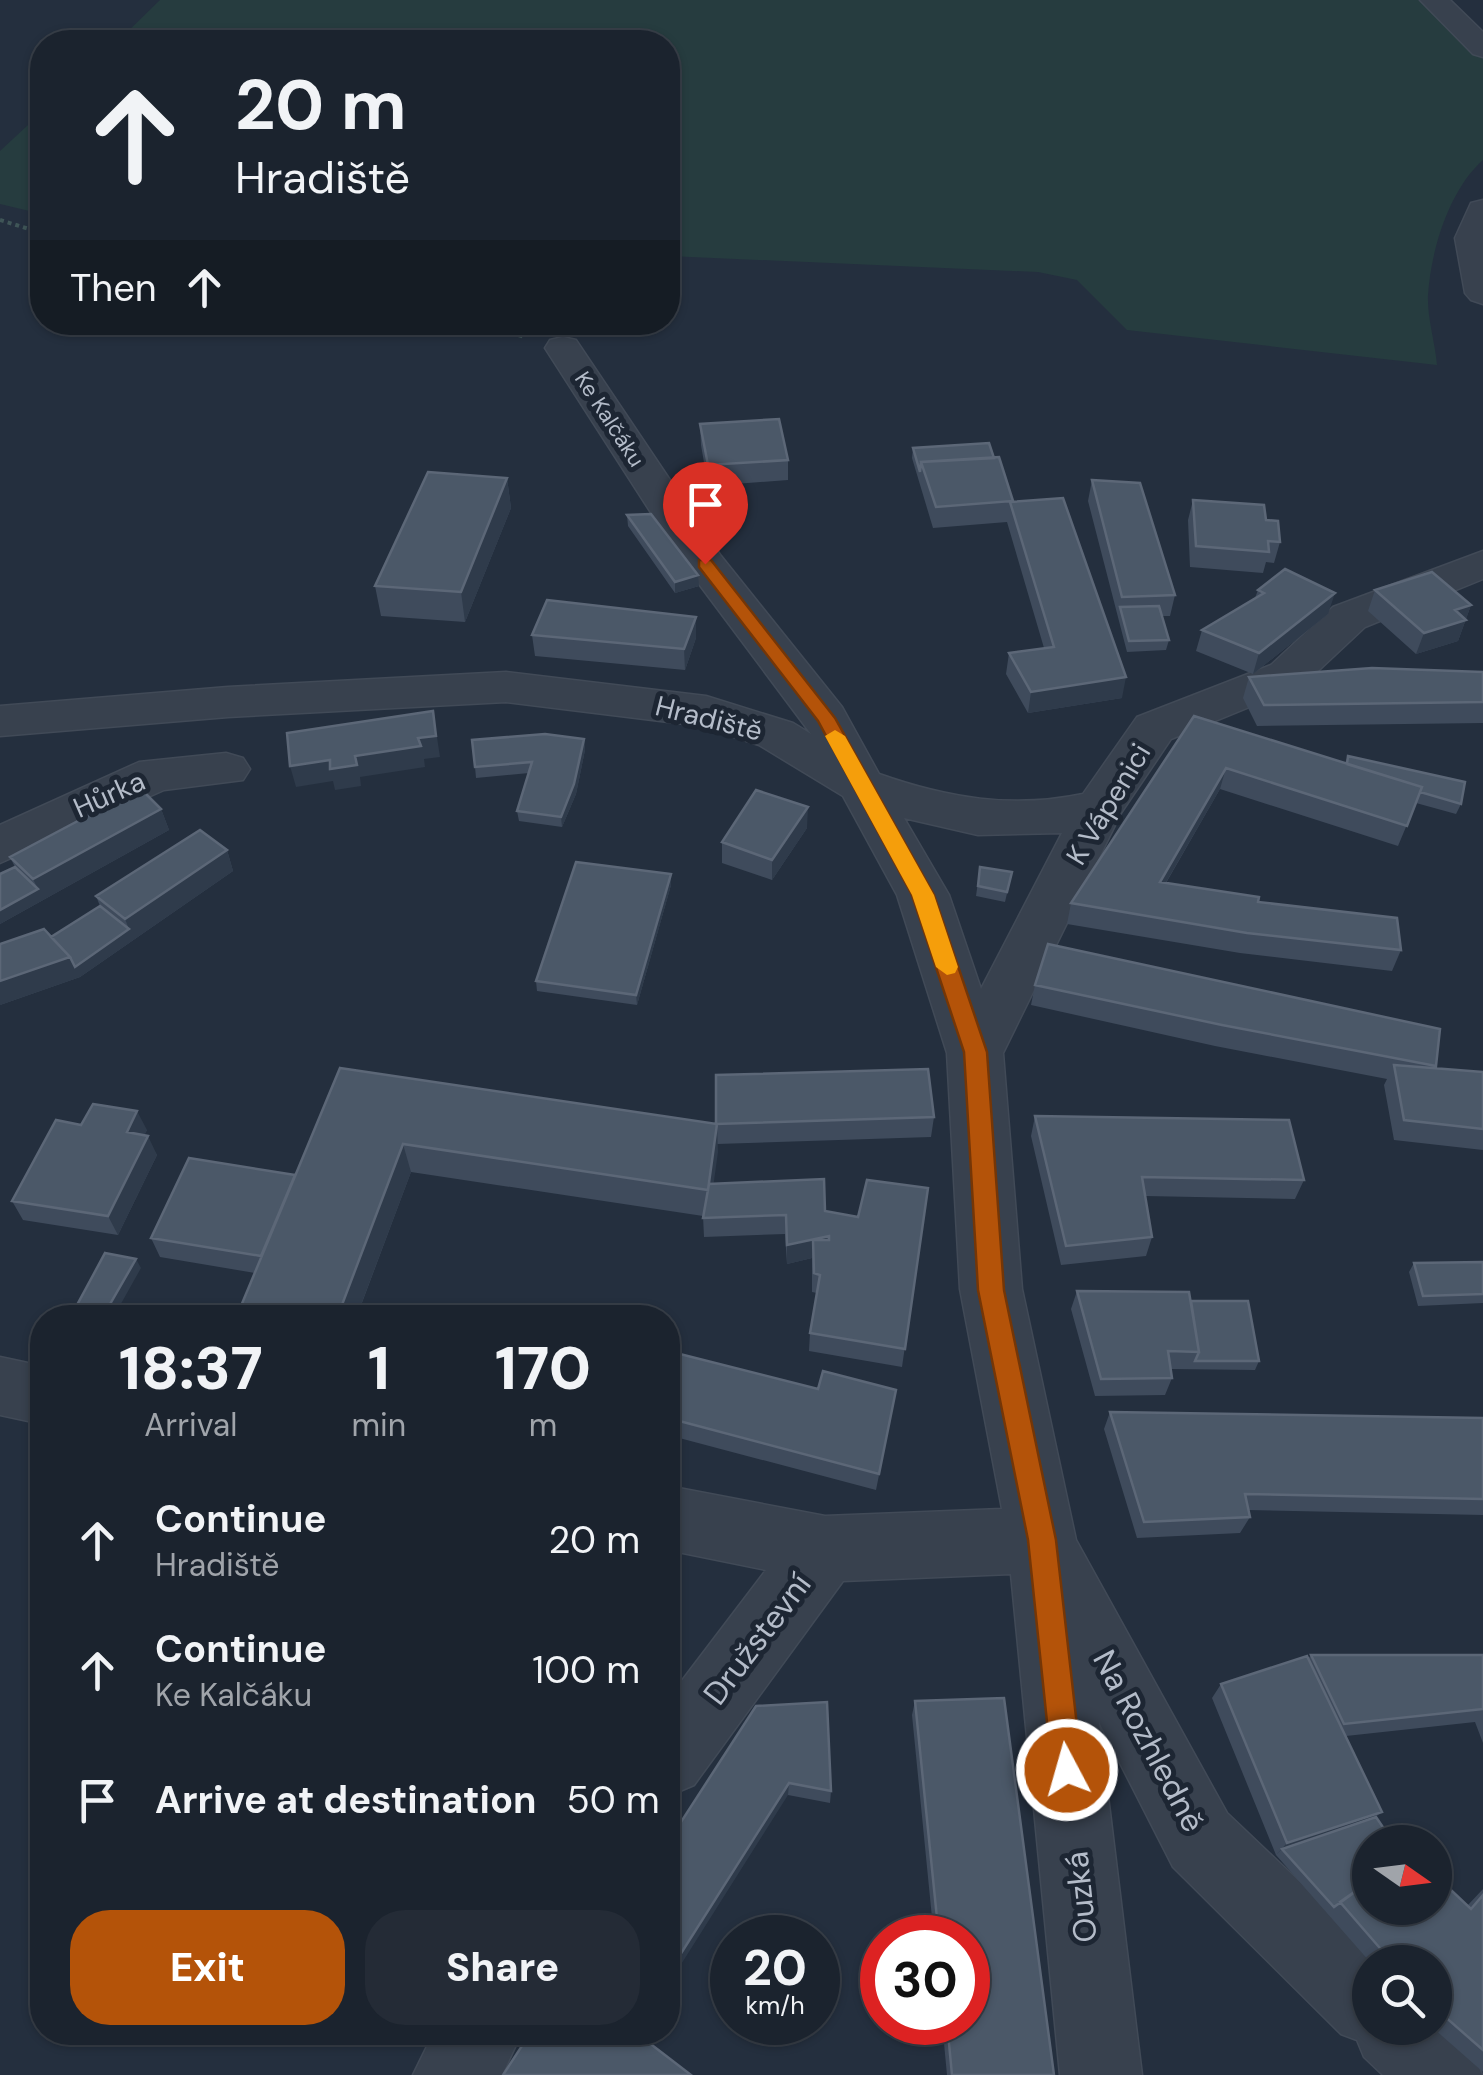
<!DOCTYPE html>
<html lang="en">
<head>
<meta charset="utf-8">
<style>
  body { margin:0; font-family:"DM Sans",sans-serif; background:#242b36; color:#f1f3f6; height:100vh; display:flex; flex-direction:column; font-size:38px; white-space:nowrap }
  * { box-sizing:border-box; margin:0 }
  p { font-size:32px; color:#a0a4aa }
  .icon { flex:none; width:55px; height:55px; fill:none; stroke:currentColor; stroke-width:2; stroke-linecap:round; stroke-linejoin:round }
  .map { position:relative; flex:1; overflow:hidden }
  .sheet { position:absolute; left:30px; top:1305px; width:650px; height:740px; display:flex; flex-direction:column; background:#1b232e; border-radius:40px; box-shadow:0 2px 8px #0004,0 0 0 2px #39404a }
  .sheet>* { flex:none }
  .hud { position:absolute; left:30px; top:30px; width:650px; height:305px; border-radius:40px; box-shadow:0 2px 8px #0004,0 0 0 2px #39404a; background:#1b232e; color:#f1f3f6; overflow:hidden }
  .needle { width:65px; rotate:104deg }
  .tools { position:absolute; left:1352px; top:1825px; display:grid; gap:20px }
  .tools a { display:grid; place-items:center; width:100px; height:100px; border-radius:50%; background:#1b232e; box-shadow:0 2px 8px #0004,0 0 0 2px #39404a; font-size:50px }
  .speed { position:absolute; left:710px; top:1915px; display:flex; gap:20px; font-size:50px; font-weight:700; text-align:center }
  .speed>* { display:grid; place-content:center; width:130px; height:130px; border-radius:50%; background:#1b232e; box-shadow:0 2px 8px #0004,0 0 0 2px #39404a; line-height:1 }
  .speed small { font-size:25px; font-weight:400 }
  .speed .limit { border:15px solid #d22; background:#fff; color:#111 }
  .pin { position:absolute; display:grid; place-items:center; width:85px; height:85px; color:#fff; margin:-102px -42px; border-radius:50% 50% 50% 0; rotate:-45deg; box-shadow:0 0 10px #0007 }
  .pin .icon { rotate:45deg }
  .me { position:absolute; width:110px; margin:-55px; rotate:354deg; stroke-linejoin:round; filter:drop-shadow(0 0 8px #0008) }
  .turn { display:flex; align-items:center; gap:35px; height:210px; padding:0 40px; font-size:45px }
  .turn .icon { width:130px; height:130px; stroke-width:2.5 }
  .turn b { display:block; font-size:70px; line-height:85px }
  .then { display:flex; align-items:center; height:95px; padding:0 40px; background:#0003; gap:20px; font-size:38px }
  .eta { display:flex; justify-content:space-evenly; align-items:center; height:170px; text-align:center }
  .eta b { font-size:60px; font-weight:800; line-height:70px }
  .primary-button { display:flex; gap:20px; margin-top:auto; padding:20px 40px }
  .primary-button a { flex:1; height:115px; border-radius:40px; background:#b45309; color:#fff; font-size:40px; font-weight:800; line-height:115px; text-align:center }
  .primary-button a+a { background:#242b36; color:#f1f3f6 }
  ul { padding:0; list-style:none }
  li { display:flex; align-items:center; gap:30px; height:130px; padding:0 40px }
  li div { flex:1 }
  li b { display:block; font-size:38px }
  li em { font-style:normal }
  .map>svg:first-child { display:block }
</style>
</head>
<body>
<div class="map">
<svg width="1483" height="2075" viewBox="0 0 1483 2075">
  <rect width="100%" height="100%" fill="#242f3e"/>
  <path fill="#263c3f" d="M160,0H1419L1483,54V160C1449,190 1431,250 1428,295C1427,317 1435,342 1437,365L1127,330L1077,280L1038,272L668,256V42H117Z
    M42,112V214L0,204V151Z"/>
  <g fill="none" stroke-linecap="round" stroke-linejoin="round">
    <g stroke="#414a57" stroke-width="3">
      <path id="minor" d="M1420,0H1450L1483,32V57L1473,54Z
        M1483,200V304L1471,300L1465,293L1455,238L1471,203Z
        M563,337L576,340L721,556L842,707L879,774C947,798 1012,809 1083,794L1137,717L1271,665L1333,607L1483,551V579L1365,627L1303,685L1171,739L1121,813L1003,1053L1022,1289L1076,1540L1227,1813L1384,1962H1370V2028H1435V2012L1470,2046L1482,2075H1383L1364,2057L1357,2040L1341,2034L1173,1867L1099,1722L1142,2075H1060L1011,1574L843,1581L694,1785L668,1796V1699L766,1570L668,1550V1486L825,1516L1002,1509L960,1289L947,1053L897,895L843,796L759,745L701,726L506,702L228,717L0,736V706L228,687L506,672L706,696L793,723L811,734L684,564L545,348L550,340ZM904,818L978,835L1062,833L981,989L949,895Z
        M226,753L243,758L250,769L243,780L164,790L0,863V825L139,762Z
        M0,1357L42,1366V1424L0,1415Z
        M434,2032H522L502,2075H413Z"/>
    </g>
    <path stroke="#3f5557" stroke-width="4" stroke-dasharray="4 4" stroke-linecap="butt" d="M0,220L42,233
      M479,322L502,329"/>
    <path stroke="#3f5557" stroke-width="5" stroke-dasharray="6 6" stroke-linecap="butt" d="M494,327L523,336"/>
    <use href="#minor" fill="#38414e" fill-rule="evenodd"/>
  </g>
  <path fill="#3f4b5c" d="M700,424L788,460V480L708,486L701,445Z
    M913,448L1013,502L1122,698L1028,713L1006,674L1009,653L1044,648L1007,522L933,528L912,458Z
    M507,478L511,508L465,622L381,616L375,586Z
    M1092,480L1175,595L1170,616H1162L1169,640L1166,650L1127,652L1088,501Z
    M1193,500L1266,520L1280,542L1274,563L1266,562L1263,573L1190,567L1188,520Z
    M627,515L699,586L675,593L628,526Z
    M1258,590L1328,614L1253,674L1196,651L1202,630L1255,598Z
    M1375,590L1471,605L1458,641L1416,654L1368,611Z
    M532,635L696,638L685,670L535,656Z
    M1483,672V723L1257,726L1243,698L1249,677Z
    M1194,716L1345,763L1348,756L1461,804L1456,814L1416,803L1398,846L1220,789L1166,883L1258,902L1401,950L1392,971L1240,953L1067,924L1071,903Z
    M584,739L585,750L576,794L562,827L519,821L517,811L529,773L476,778L475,767Z
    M161,809L169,830L0,924V874L15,867L10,857Z
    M807,828L772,880L722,863V842Z
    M227,850L233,871L80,977L0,1005L51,937L100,906L96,896Z
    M980,867L1012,872L1005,902L976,896Z
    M671,885L637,1005L537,991L536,981Z
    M1035,985L1436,1066L1435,1068L1483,1072V1150L1394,1140L1384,1085L1387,1079L1215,1046L1031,1005Z
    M340,1068L716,1124L934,1117L931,1137L717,1144L713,1183L825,1211L858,1217L928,1188L902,1367L809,1351L810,1333L817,1293L812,1292V1258L787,1264L785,1234L704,1237L703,1216L411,1172L360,1308L236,1318L255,1273L160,1257L151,1238L295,1175Z
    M1035,1116L1304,1180L1295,1199L1145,1196L1152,1237L1146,1256L1061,1265L1031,1136Z
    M81,1125L147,1130L144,1135L157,1155L118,1235L23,1220L12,1201Z
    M1483,1262V1303L1418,1306L1409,1272L1414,1263Z
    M1077,1291L1191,1301L1259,1361L1255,1370L1171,1369L1172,1378L1165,1395L1095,1396L1071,1309Z
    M668,1351L818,1389L896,1390L876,1490L668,1435Z
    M1110,1412L1483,1418V1515L1248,1510L1250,1517L1240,1533L1137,1538L1104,1429Z
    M1311,1655H1483V1743L1475,1722L1346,1736L1376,1817L1370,1842L1467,1906L1483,1889V2072L1433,2028H1435V1962H1370L1276,1855L1212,1698L1221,1684L1308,1659Z
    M915,1701L1054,2075H947L942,2022H968V1938H934L912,1715Z
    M756,1706L831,1791L830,1803L788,1795Z"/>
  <path fill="#2f3b4b" d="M507,478L511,508L465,622L461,592Z
    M698,575L699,586L675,593V582Z
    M1335,593L1328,614L1253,674L1259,653Z
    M1471,605L1458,641L1416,654L1424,633L1455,610Z
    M696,617V638L685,670L684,649Z
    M1126,677L1122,698L1028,713L1031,692Z
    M433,711L440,757L424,759L425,767L360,777L361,786L335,790L333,781L296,787L290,766L355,756Z
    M584,739L585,750L576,794L562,827L561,817Z
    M1226,768L1220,789L1154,903L1160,882Z
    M808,807L807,828L772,880V860Z
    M161,809L169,830L0,924V910L38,889L33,879Z
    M227,850L233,871L80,977L0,1005V981L129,929L125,919Z
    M671,874V885L637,1005L636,995Z
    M137,1111L147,1130L137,1151L127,1132Z
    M717,1124L718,1152L709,1217L708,1190Z
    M148,1136L157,1155L118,1235L108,1216Z
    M403,1144L411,1172L356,1318H337Z
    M829,1236L827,1255L813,1240L812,1258L787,1264V1245Z
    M136,1259L141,1268L113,1318H102Z
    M789,1783L788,1795L668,1985V1974Z
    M1382,1812L1369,1823L1282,1849L1276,1855L1287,1843Z"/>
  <path fill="#4b5868" stroke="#5c6777" stroke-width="2.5" d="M779,419L788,460L708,465L700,424Z
    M989,443L994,458L921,462L920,472L913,448Z
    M999,457L1013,501L936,507L921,462Z
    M428,472L507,478L461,592L375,586Z
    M1092,480L1140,483L1175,595L1122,597Z
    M1063,498L1126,677L1031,692L1009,653L1054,647L1010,502Z
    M1193,500L1264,505L1266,520L1278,521L1280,542L1268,541L1269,552L1196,546Z
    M651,514L698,575L675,582L627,515Z
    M1285,569L1335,593L1259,653L1202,630L1264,593L1258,590Z
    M1432,572L1471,605L1455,610L1466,620L1424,633L1375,590Z
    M547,600L696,617L684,649L532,635Z
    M1159,606L1169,640L1129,641L1120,607Z
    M1372,668L1483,672V702L1264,705L1249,677Z
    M433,711L436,736L418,738L421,746L355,756L357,765L330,769V760L290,766L287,733Z
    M1194,716L1422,787L1407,826L1226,768L1160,882L1259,897L1258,902L1397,918L1401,950L1247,933L1071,903Z
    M545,734L584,739L574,784L561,817L517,811L532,762L475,767L472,740Z
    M1348,756L1465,782L1461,804L1420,792L1422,787L1347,764Z
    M140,788L161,809L33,879L10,857Z
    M756,790L808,807L772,860L722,842Z
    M200,830L227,850L125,919L96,896Z
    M576,862L671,874L636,995L536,981Z
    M15,867L38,889L0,910V874Z
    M980,867L1012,872L1007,892L978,886Z
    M100,906L129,929L75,967L70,957L51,937Z
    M44,929L70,957L0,981V944Z
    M1048,944L1440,1029L1436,1066L1222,1025L1035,985Z
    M1394,1065L1483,1072V1129L1404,1120Z
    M340,1068L717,1124L708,1190L403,1144L337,1318H236Z
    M928,1069L934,1117L716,1124V1075Z
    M93,1104L137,1111L127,1132L148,1136L108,1216L12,1201L56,1120L81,1125Z
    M1035,1116L1289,1120L1304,1180L1142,1177L1152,1237L1066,1246Z
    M189,1158L295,1175L261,1256L151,1238Z
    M824,1179L825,1211L858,1217L867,1180L928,1188L905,1349L810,1333L820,1275L814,1273L813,1240H829V1236L787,1245L786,1215L703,1218L709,1184Z
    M105,1253L136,1259L102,1318H70Z
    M1483,1262V1294L1423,1296L1414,1263Z
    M1077,1291L1189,1292L1199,1352L1168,1351L1172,1378L1101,1379Z
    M1191,1301H1248L1259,1361H1195L1199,1352Z
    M347,1306L411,1318H342Z
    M668,1351L818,1389L823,1371L896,1390L879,1474L668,1418Z
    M1110,1412L1483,1418V1499L1245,1494L1250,1517L1144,1522Z
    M1311,1655H1483V1709L1344,1724Z
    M1307,1656L1382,1812L1287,1843L1221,1684Z
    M1004,1698L1054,2075H952L947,2022H968V1938H939L915,1701Z
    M827,1702L831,1791L789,1783L668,1974V1842L756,1706Z
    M1376,1817L1393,1842H1370V1881L1334,1907L1282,1849Z
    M1435,1875L1471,1909L1483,1895V2050L1435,2008V1962H1392L1340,1902L1370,1881V1908H1435Z
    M531,2032H635L691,2075H503Z"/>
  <path fill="#b45309" stroke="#753606" stroke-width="2.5" d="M699,560H711L835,718L934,895L987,1052L1004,1290L1056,1540L1082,1770L1078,1780L1067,1785L1056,1780L1052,1770L1028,1540L978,1290L964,1052L912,895L818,721L699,567Z"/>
  <path fill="#f59e0b" d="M835,730L845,736L934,895L958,967L955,973L947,975L936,967L912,895L825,736Z"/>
  <g text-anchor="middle" stroke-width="10" stroke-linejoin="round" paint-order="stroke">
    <g font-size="22" fill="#b4bcc9" stroke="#1d2633">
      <text transform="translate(610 419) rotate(57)" y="8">Ke Kalčáku</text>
    </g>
    <g font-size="28" fill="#b4bcc9" stroke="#1d2633">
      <text transform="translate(709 718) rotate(14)" y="10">Hradiště</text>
      <text transform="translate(109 794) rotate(-24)" y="10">Hůrka</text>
      <text transform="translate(1108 804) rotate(-59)" y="10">K Vápenici</text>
    </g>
    <g font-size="32" fill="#b4bcc9" stroke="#1d2633">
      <text transform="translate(757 1639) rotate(-53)" y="11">Družstevní</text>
      <text transform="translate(1149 1741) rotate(62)" y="11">Na Rozhledně</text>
      <text transform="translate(1081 1897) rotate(-96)" y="11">Ouzká</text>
    </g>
  </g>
</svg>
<div class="tools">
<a><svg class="needle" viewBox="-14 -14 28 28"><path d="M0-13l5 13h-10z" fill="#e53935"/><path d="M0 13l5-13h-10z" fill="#a0a4aa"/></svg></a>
<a><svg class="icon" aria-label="search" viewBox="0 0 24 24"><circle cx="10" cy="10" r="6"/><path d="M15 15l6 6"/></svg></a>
</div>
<div class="speed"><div>20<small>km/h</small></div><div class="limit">30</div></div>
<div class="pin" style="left:705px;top:564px;background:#d93025"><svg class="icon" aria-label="arrive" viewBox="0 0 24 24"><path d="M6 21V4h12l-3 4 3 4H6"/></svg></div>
<svg class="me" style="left:1067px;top:1770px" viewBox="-20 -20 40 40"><circle r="17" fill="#b45309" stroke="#fff" stroke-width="3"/><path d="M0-11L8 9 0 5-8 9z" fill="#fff"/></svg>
<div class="hud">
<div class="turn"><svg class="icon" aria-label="ahead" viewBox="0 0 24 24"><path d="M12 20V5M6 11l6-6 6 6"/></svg><div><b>20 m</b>Hradiště</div></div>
<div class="then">Then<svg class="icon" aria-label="ahead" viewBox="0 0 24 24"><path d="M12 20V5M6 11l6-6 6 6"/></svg></div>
</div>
<section class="sheet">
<div class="eta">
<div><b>18:37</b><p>Arrival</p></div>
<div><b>1</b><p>min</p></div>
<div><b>170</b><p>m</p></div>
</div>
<ul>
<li><svg class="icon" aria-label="ahead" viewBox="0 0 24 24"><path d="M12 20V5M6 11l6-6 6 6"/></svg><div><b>Continue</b><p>Hradiště</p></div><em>20 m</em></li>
<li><svg class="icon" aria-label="ahead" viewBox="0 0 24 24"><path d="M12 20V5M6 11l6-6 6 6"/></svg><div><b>Continue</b><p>Ke Kalčáku</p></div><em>100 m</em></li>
<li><svg class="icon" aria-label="arrive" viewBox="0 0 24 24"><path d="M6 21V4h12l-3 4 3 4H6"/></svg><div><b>Arrive at destination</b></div><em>50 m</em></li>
</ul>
<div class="primary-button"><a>Exit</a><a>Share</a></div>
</section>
</div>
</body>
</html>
